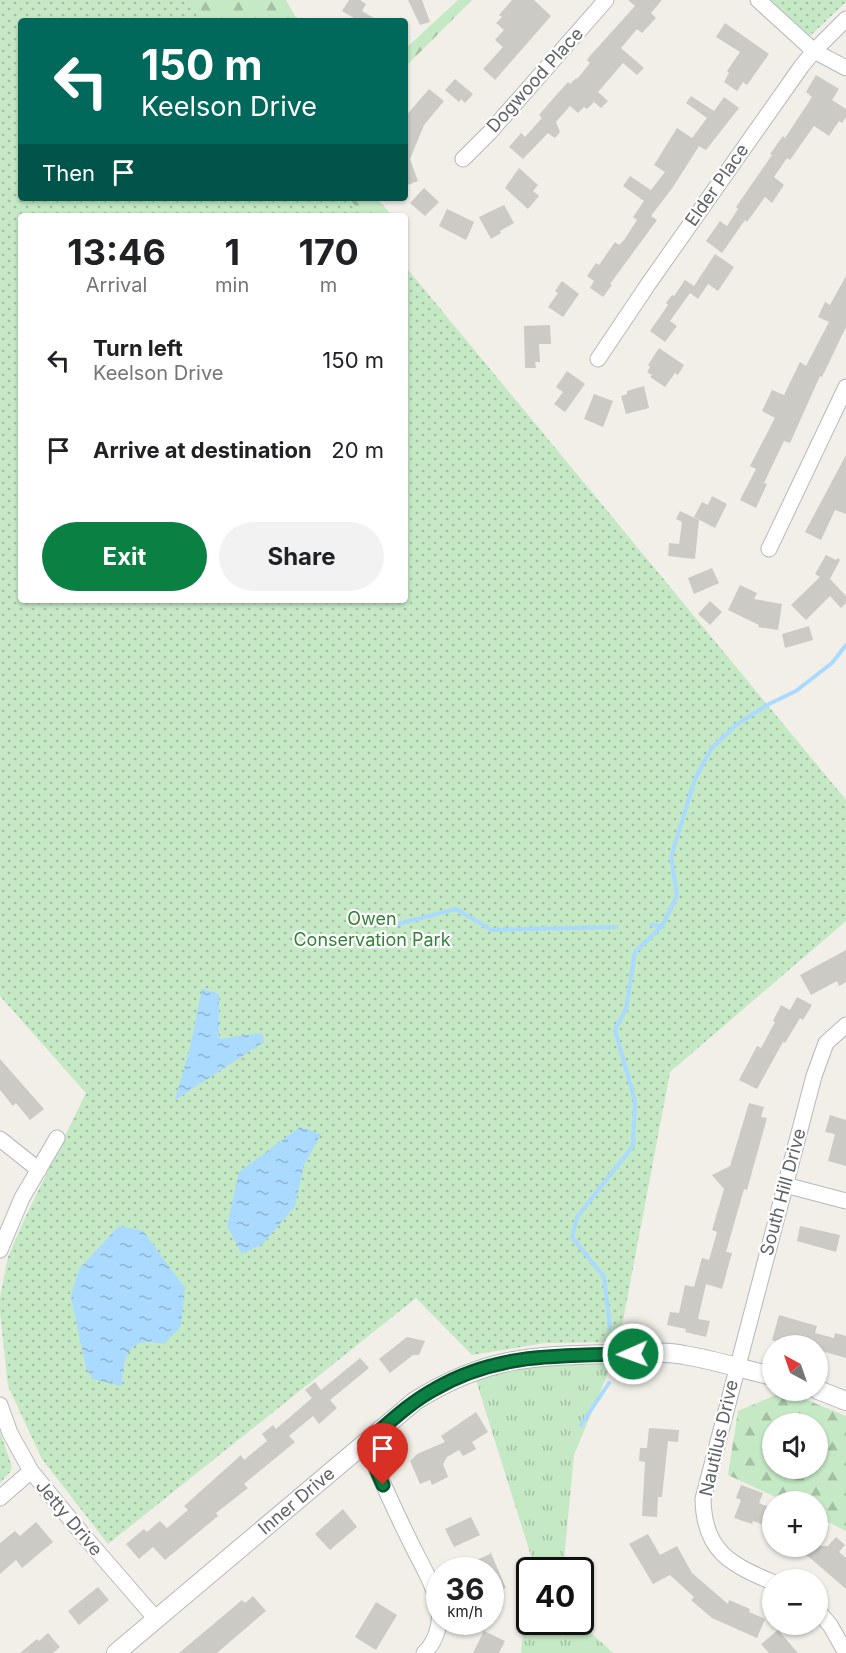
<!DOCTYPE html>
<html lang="en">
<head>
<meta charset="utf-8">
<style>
  body { margin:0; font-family:Inter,sans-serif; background:#f2f2f2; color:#202124; height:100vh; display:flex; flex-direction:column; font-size:22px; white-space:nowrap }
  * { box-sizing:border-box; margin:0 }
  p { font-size:20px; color:#757577 }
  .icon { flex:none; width:33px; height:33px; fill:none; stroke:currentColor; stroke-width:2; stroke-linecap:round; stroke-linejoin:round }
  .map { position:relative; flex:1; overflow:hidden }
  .sheet { position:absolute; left:18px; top:213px; width:390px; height:390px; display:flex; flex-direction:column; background:#fff; border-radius:6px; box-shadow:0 2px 4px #0004 }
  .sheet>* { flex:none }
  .banner { position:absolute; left:18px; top:18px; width:390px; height:183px; border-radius:6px; box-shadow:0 2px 4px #0004; background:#00695c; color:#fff; overflow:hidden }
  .needle { width:39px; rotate:320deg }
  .controls { position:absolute; left:762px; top:1335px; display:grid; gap:12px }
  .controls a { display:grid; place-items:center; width:66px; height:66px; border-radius:50%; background:#fff; box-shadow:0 2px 4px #0004; font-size:30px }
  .speed { position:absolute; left:426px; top:1557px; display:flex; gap:12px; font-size:30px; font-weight:700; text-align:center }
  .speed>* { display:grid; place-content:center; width:78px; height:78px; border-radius:50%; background:#fff; box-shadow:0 2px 4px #0004; line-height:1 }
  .speed small { font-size:15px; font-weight:400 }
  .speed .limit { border:3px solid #111; border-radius:9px; background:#fff; color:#111 }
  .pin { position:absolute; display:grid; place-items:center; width:51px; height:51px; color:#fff; margin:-62px -26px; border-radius:50% 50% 50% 0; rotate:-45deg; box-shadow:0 0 6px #0007 }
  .pin .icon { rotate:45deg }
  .me { position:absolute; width:66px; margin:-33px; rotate:268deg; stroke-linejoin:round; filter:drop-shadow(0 0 4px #0008) }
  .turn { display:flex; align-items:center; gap:21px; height:126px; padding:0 24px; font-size:27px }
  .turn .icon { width:78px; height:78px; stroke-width:2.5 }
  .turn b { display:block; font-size:42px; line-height:51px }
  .then { display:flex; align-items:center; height:57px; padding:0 24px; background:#0003; gap:12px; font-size:22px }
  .eta { display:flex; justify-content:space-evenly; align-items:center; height:102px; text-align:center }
  .eta b { font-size:36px; font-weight:700; line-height:42px }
  .primary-button { display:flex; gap:12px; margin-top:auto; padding:12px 24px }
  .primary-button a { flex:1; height:69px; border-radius:36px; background:#0b8043; color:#fff; font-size:24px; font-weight:700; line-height:69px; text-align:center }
  .primary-button a+a { background:#f2f2f2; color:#202124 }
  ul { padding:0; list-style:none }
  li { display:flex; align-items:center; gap:18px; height:90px; padding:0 24px }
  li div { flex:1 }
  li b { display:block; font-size:22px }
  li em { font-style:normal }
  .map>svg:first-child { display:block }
</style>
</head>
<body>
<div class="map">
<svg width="846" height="1653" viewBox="0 0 846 1653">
  <defs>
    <pattern id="grass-tufts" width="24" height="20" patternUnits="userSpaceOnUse" patternTransform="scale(1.5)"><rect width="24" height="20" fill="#c5e8c5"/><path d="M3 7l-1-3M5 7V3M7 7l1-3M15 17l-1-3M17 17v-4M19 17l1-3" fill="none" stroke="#a3c0a4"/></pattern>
    <pattern id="forest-firs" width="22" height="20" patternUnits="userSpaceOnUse" patternTransform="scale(1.5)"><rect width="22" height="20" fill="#c5e8c5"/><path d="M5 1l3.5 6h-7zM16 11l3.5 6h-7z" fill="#a3c0a4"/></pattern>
    <pattern id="park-dots" width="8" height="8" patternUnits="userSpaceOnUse" patternTransform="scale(1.5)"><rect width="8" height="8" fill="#c5e8c5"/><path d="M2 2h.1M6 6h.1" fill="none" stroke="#a3c0a4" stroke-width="1.8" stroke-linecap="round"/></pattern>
    <pattern id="water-ripples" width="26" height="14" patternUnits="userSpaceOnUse" patternTransform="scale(1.5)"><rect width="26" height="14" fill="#aadaff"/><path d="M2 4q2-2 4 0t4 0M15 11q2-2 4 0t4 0" fill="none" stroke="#8eb4d2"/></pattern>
  </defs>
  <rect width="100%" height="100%" fill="#f1efe8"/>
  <path fill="url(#grass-tufts)" d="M616,1354L574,1455L563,1570H530L531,1556L473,1371Z
    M529,1573L530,1622H579L613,1653H521Z"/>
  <path fill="url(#forest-firs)" fill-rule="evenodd" d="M0,0H286L295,16L301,21H21Z
    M458,0H472L405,67V49Z
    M252,198H377L392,216H262Z
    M785,1391L846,1416V1531L818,1517V1502L784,1501L728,1475L738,1411ZM772,1424H818V1468H772Z"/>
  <path fill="url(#park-dots)" d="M0,0H185L203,21H21V198H349L364,216H21V600H405V266L846,800V921L670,1072L619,1342L545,1343L472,1355L416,1298L108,1544L42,1459L8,1386L0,1312V1298L8,1257L25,1218L86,1093L0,996Z
    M768,0H846V2L810,36Z
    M0,1432L12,1467L10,1472L0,1483Z"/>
  <path fill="url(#water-ripples)" d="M202,989L219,994V1039L262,1033L264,1042L175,1100L190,1048Z
    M300,1127L321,1134L304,1165L295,1206L263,1244L242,1254L227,1226L239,1172Z
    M119,1226L143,1231L185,1288L181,1326L164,1344C158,1343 150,1341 144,1342C123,1346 123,1369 122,1386L93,1379L86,1368L71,1297L79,1269Z"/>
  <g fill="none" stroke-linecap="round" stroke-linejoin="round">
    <path stroke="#aadaff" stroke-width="4" d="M398,924L456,909L492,930L616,927
      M651,925L662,926
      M610,1328L604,1277L572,1237L577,1217L633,1146L635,1101L615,1030L626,1009L635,952L662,926L677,896L671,857L695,779L711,749L736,725L769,704L796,691L832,663L846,645
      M581,1425L609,1383"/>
  </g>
  <path fill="#cccac5" d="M349,0H360L366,4L362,11L379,21H359L342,11Z
    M408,0H422L430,22L420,25Z
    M512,0H534L551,16L495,80L483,69L503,47L495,40L504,30L496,23L502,17L499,15Z
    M628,0H662L651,13L656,18L642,33L637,29L621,48L644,68L637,75L623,63L598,92L608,101L601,108L594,102L587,109L584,107L578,113L570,106L556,122L560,132L555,138L548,133L523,159L509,147L521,133L525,137L542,118L539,115L550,102L568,82L570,84L576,78L577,79L590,63L587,60L589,57L635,6Z
    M725,23L769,54L747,85L743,82L737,91L724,82L729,73L727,71L740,52L716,37Z
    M816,75L839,89L832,100L846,109V117L842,123L839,121L829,136L814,126L790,160L787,158L774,177L784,185L772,203L765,197L747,222L745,220L722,253L706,241L720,221L727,226L738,209L736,207L772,155L770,154L783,136L785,138L812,97L806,92Z
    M455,79L473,94L465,103L461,99L459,102L445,90Z
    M429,89L444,101L424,125L410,159L418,181L405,186V117Z
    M691,96L714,111L724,97L739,108L706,150L699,146L673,187L651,216L657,220L610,284L612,285L603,297L590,288L594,281L587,276L596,263L599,265L615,242L619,245L624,240L637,220L633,217L644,201L623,186L630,176L651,190L665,172L654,165L677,128L692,138L707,118L686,103Z
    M519,168L538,185L533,191L539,196L528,209L505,188Z
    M424,188L439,202L425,216L410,203Z
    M504,205L514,223L500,231L501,233L491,239L479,217Z
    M447,209L474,222L466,240L439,226Z
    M715,254L734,267L718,291L708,284L698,299L690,293L670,321L677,326L665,342L650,331L668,305L666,303L672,295L674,296L685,280L694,286Z
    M846,276V327L822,377L820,376L790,443L784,441L764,483L767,484L756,508L740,500L756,469L750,466L775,418L762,411L772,390L784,395L800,362L806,366L829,322L818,317L825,302L830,305Z
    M562,281L579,294L563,317L548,307L558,293L555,291Z
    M550,325L551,344H539L540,362H535L536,368H525L524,326Z
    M659,348L684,365L678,375L675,373L665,387L650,377L652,375L647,372L650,367L648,365Z
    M567,371L585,384L565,412L554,404L563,392L556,387Z
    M644,386L649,408L626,414L621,396L627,394V391Z
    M594,394L613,401L603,427L584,419Z
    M846,455V514L835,510L821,540L805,532Z
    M712,496L727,504L715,528L694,517L702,502L708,505Z
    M680,511L699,520L695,559L668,556L669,543L679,544L682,522L676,519Z
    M826,555L836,560L838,558L840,560L830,579L846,596V603L841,608L830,596L806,620L791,605L820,577L815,574Z
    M712,568L719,583L694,594L688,578Z
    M740,585L757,593L754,599L782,604L778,630L758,627L759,625L728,610Z
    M710,601L722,612L710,625L698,614Z
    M809,626L813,640L785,648L782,634Z
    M846,950V982L839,986L837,981L811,995L800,975Z
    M797,997L812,1005L803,1020L800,1018L785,1043L783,1042L757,1089L739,1080L757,1046L761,1048L775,1022L773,1021L781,1005L790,1010Z
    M0,1059L44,1109L30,1120L16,1103L13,1106L0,1090Z
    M749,1103L764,1107L761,1117L767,1118L747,1190L744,1189L726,1252L732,1253L722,1289L706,1284L698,1319L710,1321L706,1337L685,1332L686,1329L667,1325L670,1312L679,1313L685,1285L694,1287L702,1258L709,1260L717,1232L712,1230L724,1189L712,1175L730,1166Z
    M830,1115L846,1120V1166L828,1161L835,1134L825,1132Z
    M800,1226L840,1235L836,1252L797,1241Z
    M779,1315L817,1326L815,1333L834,1338L835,1333L846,1336V1358L818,1350L819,1346H791L772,1340Z
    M407,1337L425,1341L419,1355H413L390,1373L379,1359Z
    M360,1358L369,1368L330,1400L337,1408L319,1424L313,1416L289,1436L295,1442L244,1484L248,1488L216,1513L218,1516L165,1560L153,1547L139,1559L126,1544L144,1529L147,1532L160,1521L167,1528L188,1510L184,1506L231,1464L241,1455L244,1460L267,1441L262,1434L273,1425L276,1429L312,1398L305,1390L315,1382L321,1390Z
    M476,1412L488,1432L472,1442L476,1449L463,1456L459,1450L447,1457L443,1464L448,1477L432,1485L430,1480L420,1484L410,1461L417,1454L445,1442L441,1436Z
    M649,1428L679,1430L678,1442L668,1441L662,1497H658L657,1517L642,1516L645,1462L639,1461L640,1448H647Z
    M741,1485L763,1493L759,1503L772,1508V1528L753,1521L752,1524L734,1518L741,1500L736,1498Z
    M343,1509L357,1527L330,1550L315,1534Z
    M471,1517L480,1535L454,1547L445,1529Z
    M36,1522L53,1542L22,1568L16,1560L0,1574V1543L15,1531L20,1536Z
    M648,1534L660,1555L677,1546L692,1573L728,1604L729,1600L750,1609L749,1612L765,1619L757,1638L712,1618L691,1600L694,1597L670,1575L653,1584L629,1544Z
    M836,1537L845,1545L839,1552L846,1558V1589L809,1557L789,1546H828Z
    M490,1551L506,1588L490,1595V1570H476L472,1562L490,1554Z
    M98,1587L109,1600L79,1625L68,1611Z
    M253,1596L266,1611L217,1653H179L242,1600L245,1603Z
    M376,1602L397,1615L376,1650L355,1637Z
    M778,1630L798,1653H769L761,1644Z
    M484,1631L505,1641L499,1653H473Z
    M48,1633L60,1647L53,1653H20L37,1639L39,1641Z"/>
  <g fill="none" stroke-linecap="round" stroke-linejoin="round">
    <g stroke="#b5b8bc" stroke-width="17">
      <path id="minor" d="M758,0L814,51L846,68
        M463,159L490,132L606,0
        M598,359L649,283L801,67L814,51L846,19
        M769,549L846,387
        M0,1139L39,1170
        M785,1185L846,1201
        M0,1250L22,1198L57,1138
        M0,1405L10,1433L31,1471L84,1536L156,1619
        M365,1443C379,1475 393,1507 409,1539C419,1561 436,1586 439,1611C441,1625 435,1643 424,1653
        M0,1498L31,1471
        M772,1582C730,1564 704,1551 703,1499L814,1076L826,1043L846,1025
        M818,1611L830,1625L846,1653"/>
    </g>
    <g stroke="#b5b8bc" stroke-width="20">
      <g id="tertiary">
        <path d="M818,1390L846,1401"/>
        <path id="s1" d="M116,1653L415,1401C485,1357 531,1356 611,1354C634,1354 661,1350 684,1355C714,1360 743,1369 772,1376"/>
      </g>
    </g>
    <use href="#minor" stroke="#fff" stroke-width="15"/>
    <use href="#tertiary" stroke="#fff" stroke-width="18"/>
  </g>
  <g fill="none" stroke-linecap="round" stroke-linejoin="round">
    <g stroke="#07532c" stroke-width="15">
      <path id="route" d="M383,1485L365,1443C388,1424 409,1403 435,1389C498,1352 562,1356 633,1354"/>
    </g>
    <use href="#route" stroke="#0b8043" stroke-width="10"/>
  </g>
  <g text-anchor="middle" stroke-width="4.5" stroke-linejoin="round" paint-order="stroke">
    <g font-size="18" fill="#5f6368" stroke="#fff">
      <text transform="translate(535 80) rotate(-48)" y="6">Dogwood Place</text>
      <text transform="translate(717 185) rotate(-55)" y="6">Elder Place</text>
      <text transform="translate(783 1192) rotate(-75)" y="6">South Hill Drive</text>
      <text transform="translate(719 1438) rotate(-77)" y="6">Nautilus Drive</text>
      <text dy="6" stroke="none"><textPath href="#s1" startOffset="236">Inner Drive</textPath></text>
      <text transform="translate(69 1518) rotate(50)" y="6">Jetty Drive</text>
    </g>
    <g font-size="18" fill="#348238" stroke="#fff">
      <text x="372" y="925">Owen<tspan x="372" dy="21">Conservation Park</tspan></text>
    </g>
  </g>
</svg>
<div class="controls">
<a><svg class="needle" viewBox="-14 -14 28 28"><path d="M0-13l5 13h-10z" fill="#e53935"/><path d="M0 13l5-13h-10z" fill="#757577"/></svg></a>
<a><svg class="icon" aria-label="sound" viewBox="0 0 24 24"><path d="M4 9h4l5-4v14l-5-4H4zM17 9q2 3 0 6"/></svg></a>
<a>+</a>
<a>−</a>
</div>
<div class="speed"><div>36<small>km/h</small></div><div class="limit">40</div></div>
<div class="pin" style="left:383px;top:1485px;background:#d93025"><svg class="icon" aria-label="arrive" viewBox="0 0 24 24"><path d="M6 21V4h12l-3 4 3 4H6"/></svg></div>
<svg class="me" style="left:633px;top:1354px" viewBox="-20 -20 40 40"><circle r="17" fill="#0b8043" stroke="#fff" stroke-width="3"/><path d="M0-11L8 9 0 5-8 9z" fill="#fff"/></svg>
<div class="banner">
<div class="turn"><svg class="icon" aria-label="left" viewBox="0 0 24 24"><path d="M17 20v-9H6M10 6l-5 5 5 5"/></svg><div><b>150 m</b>Keelson Drive</div></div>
<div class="then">Then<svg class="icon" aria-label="arrive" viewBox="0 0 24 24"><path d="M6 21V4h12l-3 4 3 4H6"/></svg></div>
</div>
<section class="sheet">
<div class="eta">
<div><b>13:46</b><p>Arrival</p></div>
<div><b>1</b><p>min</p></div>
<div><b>170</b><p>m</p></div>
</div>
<ul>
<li><svg class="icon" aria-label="left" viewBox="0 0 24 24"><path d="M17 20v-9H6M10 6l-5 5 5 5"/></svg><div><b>Turn left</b><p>Keelson Drive</p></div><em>150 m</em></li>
<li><svg class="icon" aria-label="arrive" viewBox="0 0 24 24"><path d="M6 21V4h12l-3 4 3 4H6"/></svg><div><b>Arrive at destination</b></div><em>20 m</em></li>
</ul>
<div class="primary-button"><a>Exit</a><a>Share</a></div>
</section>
</div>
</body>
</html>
